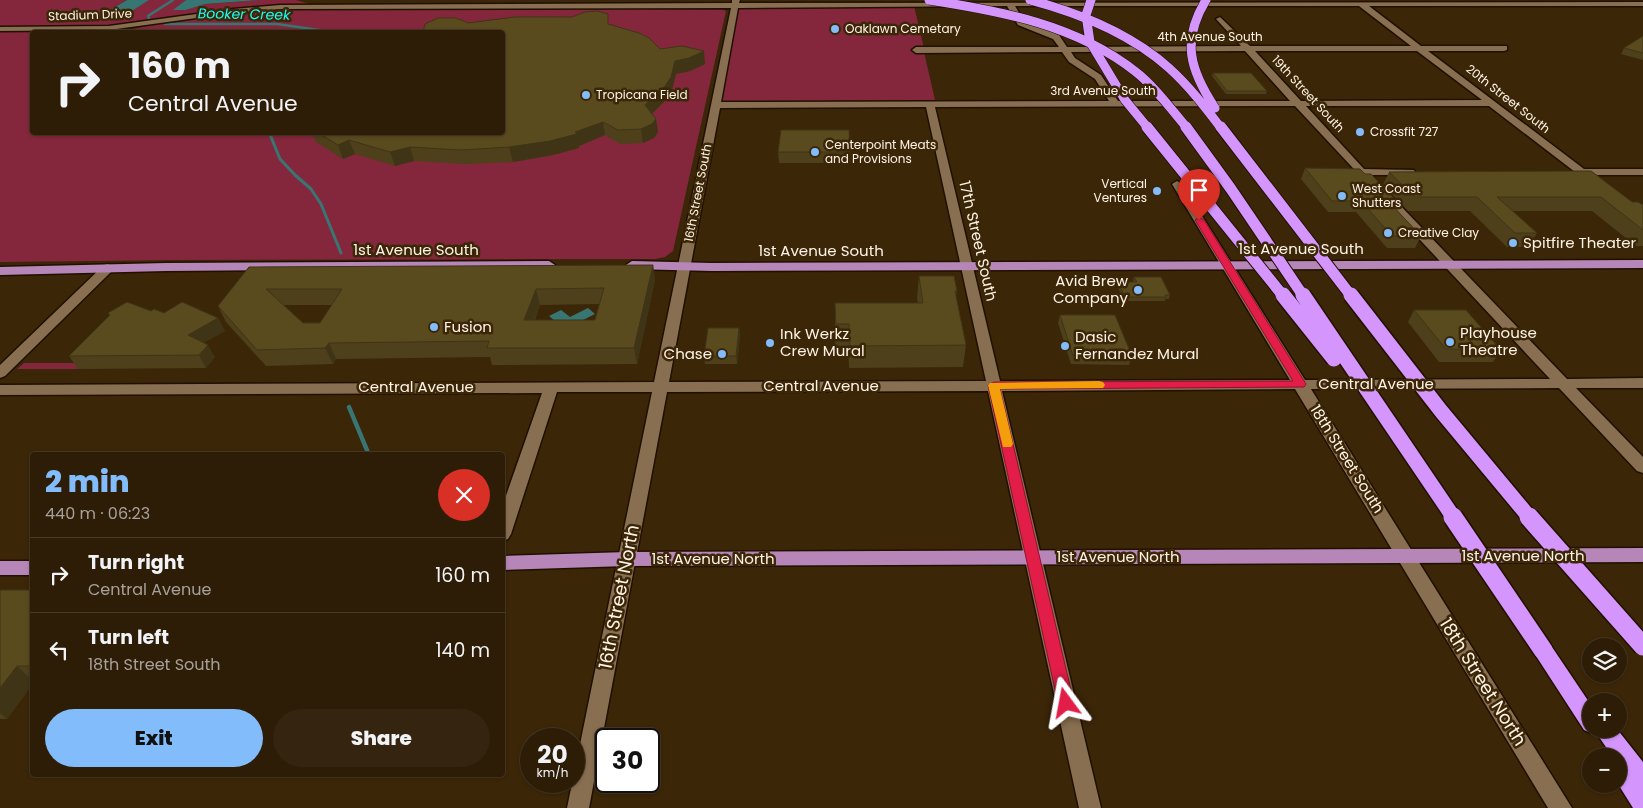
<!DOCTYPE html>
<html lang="en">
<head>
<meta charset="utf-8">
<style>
  body { margin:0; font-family:Poppins,sans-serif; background:#352510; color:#f1f3f6; height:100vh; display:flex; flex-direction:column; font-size:19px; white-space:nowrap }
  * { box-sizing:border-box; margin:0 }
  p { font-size:16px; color:#a7a19b }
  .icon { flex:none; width:28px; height:28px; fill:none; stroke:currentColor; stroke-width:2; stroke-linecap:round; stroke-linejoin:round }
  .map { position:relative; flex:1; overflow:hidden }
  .panel { position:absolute; left:30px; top:452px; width:475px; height:325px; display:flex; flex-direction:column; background:#2d1c06; border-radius:5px; box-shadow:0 1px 4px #0004,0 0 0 1px #483a28 }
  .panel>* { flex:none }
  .top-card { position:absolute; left:30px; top:30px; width:475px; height:105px; border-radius:5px; box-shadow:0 1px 4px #0004,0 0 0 1px #483a28; background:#2d1c06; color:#f1f3f6; overflow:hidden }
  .buttons { position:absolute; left:1582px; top:638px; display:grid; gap:10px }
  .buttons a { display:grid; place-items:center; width:45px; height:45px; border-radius:50%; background:#2d1c06; box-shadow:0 1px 4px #0004,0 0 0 1px #483a28; font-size:25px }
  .speed { position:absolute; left:520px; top:728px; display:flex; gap:10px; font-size:25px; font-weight:700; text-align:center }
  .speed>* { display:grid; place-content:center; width:65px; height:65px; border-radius:50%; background:#2d1c06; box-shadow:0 1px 4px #0004,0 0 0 1px #483a28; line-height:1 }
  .speed small { font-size:12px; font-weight:400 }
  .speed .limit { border:2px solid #111; border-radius:8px; background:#fff; color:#111 }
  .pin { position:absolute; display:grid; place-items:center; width:42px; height:42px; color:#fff; margin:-51px -21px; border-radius:50% 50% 50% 0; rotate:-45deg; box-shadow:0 0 5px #0007 }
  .pin .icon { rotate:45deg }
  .me { position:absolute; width:55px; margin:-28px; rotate:347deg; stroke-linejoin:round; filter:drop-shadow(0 0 4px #0008) }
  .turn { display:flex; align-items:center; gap:18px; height:105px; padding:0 15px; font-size:22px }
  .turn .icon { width:65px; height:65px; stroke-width:2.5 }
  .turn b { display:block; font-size:35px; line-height:42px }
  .round { display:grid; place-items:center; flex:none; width:52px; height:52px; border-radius:26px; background:#352510 }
  .headline { display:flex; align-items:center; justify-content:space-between; height:85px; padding:0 15px }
  h1 { font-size:30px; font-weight:800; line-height:38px; color:#82bcfa }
  .button { display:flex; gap:10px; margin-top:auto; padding:10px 15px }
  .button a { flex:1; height:58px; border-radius:30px; background:#82bcfa; color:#111; font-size:20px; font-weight:800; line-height:58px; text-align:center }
  .button a+a { background:#352510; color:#f1f3f6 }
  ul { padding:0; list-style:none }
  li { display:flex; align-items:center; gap:15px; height:75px; padding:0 15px; border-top:1px solid #483a28 }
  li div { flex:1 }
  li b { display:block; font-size:19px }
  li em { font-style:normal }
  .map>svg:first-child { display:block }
</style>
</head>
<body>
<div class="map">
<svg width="1643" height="808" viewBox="0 0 1643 808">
  <rect width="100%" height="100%" fill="#3c2608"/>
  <path fill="#84273c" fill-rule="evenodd" d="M0,0H127L104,13L126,14L149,0H186L174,10H186L205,4L260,0H296L309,4L731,3L281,6L233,9L111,26L0,27Z
    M914,6L924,48H912V52H924L935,100L721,102L738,8Z
    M720,8L726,11L673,251L665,257L655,259L176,260L0,262V32H122C170,19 222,13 271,10ZM32,32H502V132H32Z
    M24,363H84L78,369H17Z"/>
  <path fill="#387673" d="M127,0H149L127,14H103Z
    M186,0H260L205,4L186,10H173Z
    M588,308L595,314L565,329L549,316L561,310L570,317Z"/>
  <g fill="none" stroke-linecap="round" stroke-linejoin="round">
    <path stroke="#387673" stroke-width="2.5" d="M149,18L148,16L173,0
      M165,24H277L319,30L320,32"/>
    <path stroke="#387673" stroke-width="3" d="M269,132L280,159L295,175L311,189L321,204L341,253"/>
    <path stroke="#387673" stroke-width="4.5" d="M349,407L369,455"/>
    <g stroke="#201000" stroke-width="3">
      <path id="minor" d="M732,0H740L739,3L1643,2V6H1369L1421,46H1507V50L1504,51H1428L1584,169H1643V175H1593L1601,183L1596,186L1592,185L1489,106H1306L1364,169L1414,170L1415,172L1414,174L1410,175H1371L1567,379L1643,378V388H1576L1643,457V473L1637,471L1559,388L1311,389L1572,808H1548L1295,389L1002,391L1101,808H1079L988,391L667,392L589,808H567L652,392H557L511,534L508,539L502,541V507L542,393L0,395V385L654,382L731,8L280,9L233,13L109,30L0,31V27L109,26L233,9L280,5L732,3ZM1007,6L1018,25L1053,39L1059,47H916L912,50L916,53L1062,52L1069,62L1095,79L1109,101L721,102L738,8ZM1015,6H1359L1411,46H1250L1220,17L1216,19L1241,46L1067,47L1059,35L1024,21ZM1245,51L1290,101H1118L1101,75L1075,58L1071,52ZM1255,51H1417L1482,100L1301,101ZM1295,106L1550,379L1305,380L1182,184L1177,181L1172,184L1290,380L1000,381L935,107ZM926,107L986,381L669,382L720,108Z
        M108,264L114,268L112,271L5,376L0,378V365L104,265Z"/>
    </g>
    <g stroke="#201000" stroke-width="3">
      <path id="major" d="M1643,260V268L712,271L632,269L626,265L632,261L712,263Z
        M549,261L555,265L553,268L166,271L0,275V267L166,263Z
        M1643,548V562L627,566L502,570V556L627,552Z
        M0,561H32V575H0Z"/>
    </g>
    <g stroke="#201000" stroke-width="3">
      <path id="highway" d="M1543,641L1550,644L1591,705V729H1617L1643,762V808H1633L1618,784L1619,756H1612L1595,731L1591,733L1584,730L1536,656L1533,650L1536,644Z"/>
    </g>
    <use href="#minor" fill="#896f51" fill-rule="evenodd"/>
    <use href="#major" fill="#b686b8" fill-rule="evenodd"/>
    <use href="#highway" fill="#d496fd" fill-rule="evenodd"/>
    <g stroke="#201000" stroke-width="10" stroke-linecap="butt">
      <path id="highway-bridge-far3" d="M929,0C1001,11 1077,25 1136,72C1155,87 1171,109 1187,128
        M1030,0C1079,13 1131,34 1169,68C1189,86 1205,107 1221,128
        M1091,0L1086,15L1090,42L1125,100L1148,128
        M1206,0C1181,41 1190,70 1215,108"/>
    </g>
    <g stroke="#201000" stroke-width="13" stroke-linecap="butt">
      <path id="highway-bridge-far2" d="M1147,127L1284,297
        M1186,127L1231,189L1304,297
        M1221,127L1352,297"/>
    </g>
    <g stroke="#201000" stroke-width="18" stroke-linecap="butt">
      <path id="highway-bridge-far1" d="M1283,295L1334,359
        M1303,295L1454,518
        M1351,295L1441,411L1530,518"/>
    </g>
    <g stroke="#201000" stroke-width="22" stroke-linecap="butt">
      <path id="highway-bridge" d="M1453,517L1543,650
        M1529,517L1643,646"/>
    </g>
    <use href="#highway-bridge-far3" stroke="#d496fd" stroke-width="9"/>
    <use href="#highway-bridge-far2" stroke="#d496fd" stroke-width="11"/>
    <use href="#highway-bridge-far1" stroke="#d496fd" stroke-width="15"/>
    <use href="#highway-bridge" stroke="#d496fd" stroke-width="19"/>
  </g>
  <path fill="#4d401b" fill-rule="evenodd" d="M468,23L610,24L660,49L705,64L690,71L676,74L672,90L667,99L652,114L656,119L658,132L654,138L643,143L620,144L605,135L579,146V148L553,155L513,162L465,164L414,161L395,166L355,154L343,159L316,142L311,132H502Z
    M1643,36V60L1621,54L1624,48Z
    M1213,73L1267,91L1266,94H1226L1212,76Z
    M778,152H850V163H779Z
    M1305,168L1393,206L1421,236L1415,248H1387L1356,212H1328L1301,179Z
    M1591,171L1632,202L1643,205V246H1636L1592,211H1512L1537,233L1529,247H1507L1470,211H1408L1383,185L1389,172Z
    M653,265L655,280L637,364L492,365L490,357L336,359L333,364L266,366L226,322L218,306L249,267ZM599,304L595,320H535L540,305ZM283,305H332L320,323H303Z
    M919,276L957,291L956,297L966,345L963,367L849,368L848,346H835V303H918L917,298Z
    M1134,277L1170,295L1169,299H1165V301H1124L1117,286L1118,282H1134L1133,281Z
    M1414,310L1501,350L1493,362H1439L1408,322Z
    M151,311L164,313L218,318L225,331L203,343L215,357L206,368L78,369L69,356L110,315L108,313Z
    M1060,315L1132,356L1129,365L1071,364L1058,323Z
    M739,328L740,336L737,364H705L704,356Z
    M0,590H32V685L7,719H0Z"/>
  <path fill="#3f3416" d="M704,51L705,64L690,71L676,74L672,90L667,99L646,119L645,105L675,61Z
    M656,119L658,132L654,138L643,143L641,129Z
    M603,122L605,135L579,146V148L553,155L513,162L509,147L575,132Z
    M349,140L355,154L343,159L338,145Z
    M410,147L414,161L395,166L390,152Z
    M1396,200L1390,211L1388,201Z
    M653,265L655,280L637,364L634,348Z
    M536,289L540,305L528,336L524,320Z
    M218,318L225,331L195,347L188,335Z
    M739,328L740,336L737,364L736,356Z
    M329,343L336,359L333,364L325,348Z
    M208,345L215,357L206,368L199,355Z
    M17,666L32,680V685L7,719L0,713V688Z"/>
  <path fill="#5a4b1f" stroke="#3f3416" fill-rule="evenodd" d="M597,11L608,14V24L639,33L649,38L660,49L682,46L704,51L689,58L675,61L671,77L665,86L645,105L656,119L652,124L641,129L618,130L603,122L575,132L577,134L550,141L509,147L461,150L410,147L390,152L349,140L338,145L317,132H502V32H423L425,24L438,18H456L468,23L515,17H572L585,12Z
    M1643,36V53L1624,48Z
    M1213,73H1251L1267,91H1227Z
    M781,130H849L850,152H778Z
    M1305,168L1360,169L1365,174H1371L1396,200L1388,201L1421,236H1392L1361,201H1332Z
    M1591,171L1632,202H1638L1643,205V230L1601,197H1497L1537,233H1515L1477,197H1415L1389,172Z
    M653,265L634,348H487L489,341L329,343L325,348L257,350L218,306L249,267ZM604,288L595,320H524L536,289ZM266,289H342L320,323H303Z
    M919,276H954L957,291H955L966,345L850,346L849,324H836L835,303H923Z
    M1134,277H1161L1170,295H1165L1166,297H1125L1118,282H1137Z
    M127,302L151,311L154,309L164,313L182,302L218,318L188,335L208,345L199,355L69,356L110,315L108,313Z
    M1414,310H1466L1501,350L1446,349Z
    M1060,315H1115L1132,356H1073Z
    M708,328H739L736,356H704Z
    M0,590H32V666H17L0,688Z"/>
  <path fill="#e11d48" stroke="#92132f" d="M1199,217L1204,220L1306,384L1304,387L1000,389L1074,703L1071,708L1066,710L1060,708L1058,703L988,385L994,382L1293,381L1195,220Z"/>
  <path fill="#f59e0b" d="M1099,381L1103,382L1105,385L1103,388L1000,389L1013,444L1011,447H1003L988,385L990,383Z"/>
  <g fill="#82bcfa" stroke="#3c2608" stroke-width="2">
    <circle cx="835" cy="29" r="5"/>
    <circle cx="586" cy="95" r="5"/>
    <circle cx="1360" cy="132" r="5"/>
    <circle cx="815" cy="152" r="5"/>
    <circle cx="1157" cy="191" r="5"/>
    <circle cx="1342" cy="196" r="5"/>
    <circle cx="1388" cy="233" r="5"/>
    <circle cx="1513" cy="243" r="5"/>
    <circle cx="1138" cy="290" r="5"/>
    <circle cx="434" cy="327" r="5"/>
    <circle cx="1450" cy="342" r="5"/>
    <circle cx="770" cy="343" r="5"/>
    <circle cx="1065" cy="346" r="5"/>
    <circle cx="722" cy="354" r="5"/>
  </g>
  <g text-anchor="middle" stroke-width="5" stroke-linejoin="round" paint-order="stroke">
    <g font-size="12" fill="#fff3e6" stroke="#3c2608">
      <text transform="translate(90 15) rotate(-2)" y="4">Stadium Drive</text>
      <text x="1210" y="41">4th Avenue South</text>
      <text x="1103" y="95">3rd Avenue South</text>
      <text transform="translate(1308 94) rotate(47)" y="4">19th Street South</text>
      <text transform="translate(1508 99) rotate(38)" y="4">20th Street South</text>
      <text transform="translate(698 193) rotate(-79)" y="4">16th Street South</text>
    </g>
    <g font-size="12" fill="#fff3e6" stroke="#3c2608" text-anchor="start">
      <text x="845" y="33">Oaklawn Cemetary</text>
      <text x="596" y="99">Tropicana Field</text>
      <text x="1370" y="136">Crossfit 727</text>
      <text x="825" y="149">Centerpoint Meats<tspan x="825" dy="14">and Provisions</tspan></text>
      <text x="1147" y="188" text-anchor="end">Vertical<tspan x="1147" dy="14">Ventures</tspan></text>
      <text x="1352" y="193">West Coast<tspan x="1352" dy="14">Shutters</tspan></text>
      <text x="1398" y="237">Creative Clay</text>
    </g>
    <g font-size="14" font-style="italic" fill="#16fef6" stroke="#3c2608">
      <text transform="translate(244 14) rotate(1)" y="5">Booker Creek</text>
    </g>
    <g font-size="15" fill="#fff3e6" stroke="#3c2608">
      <text transform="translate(978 241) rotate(77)" y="5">17th Street South</text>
      <text x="1301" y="254">1st Avenue South</text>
      <text x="416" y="255">1st Avenue South</text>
      <text x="821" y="256">1st Avenue South</text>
      <text x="1376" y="389">Central Avenue</text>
      <text x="821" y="391">Central Avenue</text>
      <text x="416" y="392">Central Avenue</text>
      <text transform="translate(1347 459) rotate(58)" y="5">18th Street South</text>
      <text x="1523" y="561">1st Avenue North</text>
      <text x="1118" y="562">1st Avenue North</text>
      <text x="713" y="564">1st Avenue North</text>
    </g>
    <g font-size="15" fill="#fff3e6" stroke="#3c2608" text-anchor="start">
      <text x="1523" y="248">Spitfire Theater</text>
      <text x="1128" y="286" text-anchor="end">Avid Brew<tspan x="1128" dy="17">Company</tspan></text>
      <text x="444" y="332">Fusion</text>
      <text x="1460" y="338">Playhouse<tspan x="1460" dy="17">Theatre</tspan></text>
      <text x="780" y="339">Ink Werkz<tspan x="780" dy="17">Crew Mural</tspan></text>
      <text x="1075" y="342">Dasic<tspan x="1075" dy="17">Fernandez Mural</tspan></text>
      <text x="712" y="359" text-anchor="end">Chase</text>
    </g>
    <g font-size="18" fill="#fff3e6" stroke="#3c2608">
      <text transform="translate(619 597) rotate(-79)" y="6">16th Street North</text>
      <text transform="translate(1483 682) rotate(58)" y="6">18th Street North</text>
    </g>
  </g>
</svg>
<div class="buttons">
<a><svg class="icon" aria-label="layers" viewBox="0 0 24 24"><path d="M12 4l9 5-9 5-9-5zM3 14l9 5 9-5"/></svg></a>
<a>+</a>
<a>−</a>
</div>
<div class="speed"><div>20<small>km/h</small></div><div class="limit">30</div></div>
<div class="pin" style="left:1199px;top:220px;background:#d93025"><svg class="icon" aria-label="arrive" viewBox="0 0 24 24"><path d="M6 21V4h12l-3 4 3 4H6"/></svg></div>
<svg class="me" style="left:1066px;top:703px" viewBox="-20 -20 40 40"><path d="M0-17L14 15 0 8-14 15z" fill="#e11d48" stroke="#fff" stroke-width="4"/></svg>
<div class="top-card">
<div class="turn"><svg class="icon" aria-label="right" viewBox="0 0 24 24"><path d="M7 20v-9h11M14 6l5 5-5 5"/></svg><div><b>160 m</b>Central Avenue</div></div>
</div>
<section class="panel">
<div class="headline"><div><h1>2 min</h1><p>440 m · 06:23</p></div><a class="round" style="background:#d93025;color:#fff"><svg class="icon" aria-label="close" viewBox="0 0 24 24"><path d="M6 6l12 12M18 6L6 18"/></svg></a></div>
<ul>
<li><svg class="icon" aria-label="right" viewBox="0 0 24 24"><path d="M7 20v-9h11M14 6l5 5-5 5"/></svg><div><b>Turn right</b><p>Central Avenue</p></div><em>160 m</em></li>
<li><svg class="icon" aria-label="left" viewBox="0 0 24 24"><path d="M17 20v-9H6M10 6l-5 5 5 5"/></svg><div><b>Turn left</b><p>18th Street South</p></div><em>140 m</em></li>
</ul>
<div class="button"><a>Exit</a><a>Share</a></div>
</section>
</div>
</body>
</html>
